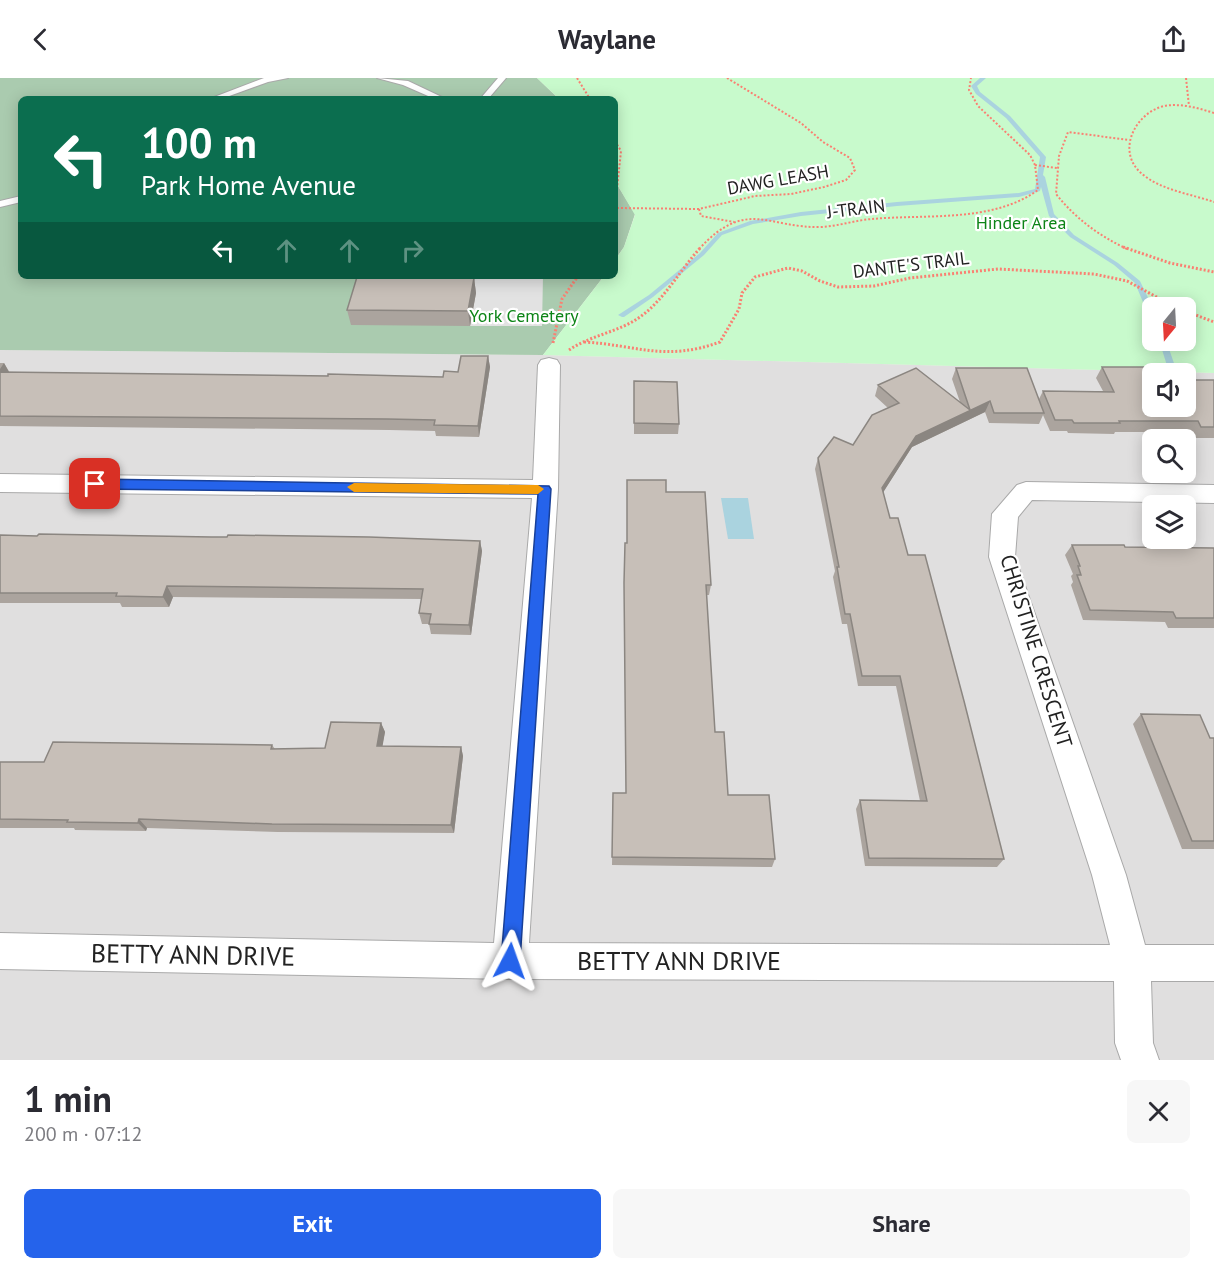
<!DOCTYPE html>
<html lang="en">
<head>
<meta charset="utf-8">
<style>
  body { margin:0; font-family:"PT Sans",sans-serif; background:#f7f7f7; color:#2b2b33; height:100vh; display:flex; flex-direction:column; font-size:22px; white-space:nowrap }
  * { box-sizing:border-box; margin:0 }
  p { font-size:20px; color:#7c7c81 }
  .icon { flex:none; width:33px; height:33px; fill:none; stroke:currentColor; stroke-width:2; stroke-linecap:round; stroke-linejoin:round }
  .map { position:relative; height:982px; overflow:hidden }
  .sheet { display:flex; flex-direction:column; background:#fff; flex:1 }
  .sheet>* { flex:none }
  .banner { position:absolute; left:18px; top:18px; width:600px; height:183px; border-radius:9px; box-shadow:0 3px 15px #0003; background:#0b6e4f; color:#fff; overflow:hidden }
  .needle { width:39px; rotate:198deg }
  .fabs { position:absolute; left:1142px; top:219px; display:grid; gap:12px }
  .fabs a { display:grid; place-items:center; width:54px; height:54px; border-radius:9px; background:#fff; box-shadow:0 3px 15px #0003; font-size:30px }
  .pin { position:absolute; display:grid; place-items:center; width:51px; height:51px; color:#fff; margin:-26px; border-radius:12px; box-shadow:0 3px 9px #0006 }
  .me { position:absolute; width:66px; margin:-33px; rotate:4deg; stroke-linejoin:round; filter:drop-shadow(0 0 4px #0008) }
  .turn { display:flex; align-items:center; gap:21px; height:126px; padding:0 24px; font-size:27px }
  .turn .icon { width:78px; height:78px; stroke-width:2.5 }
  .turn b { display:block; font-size:42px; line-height:51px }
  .lanes { display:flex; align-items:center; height:57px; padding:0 24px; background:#0003; justify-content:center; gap:30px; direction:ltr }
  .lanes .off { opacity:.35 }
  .round { display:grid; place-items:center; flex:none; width:63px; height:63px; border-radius:9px; background:#f7f7f7 }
  .head { display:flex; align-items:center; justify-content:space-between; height:102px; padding:0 24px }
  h1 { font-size:36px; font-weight:600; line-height:45px }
  .primary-button { display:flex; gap:12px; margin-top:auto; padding:12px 24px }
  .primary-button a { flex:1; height:69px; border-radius:9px; background:#2563eb; color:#fff; font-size:24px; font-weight:600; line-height:69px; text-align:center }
  .primary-button a+a { background:#f7f7f7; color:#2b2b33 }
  header { display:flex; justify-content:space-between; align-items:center; height:78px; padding:0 24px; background:#fff; font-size:27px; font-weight:600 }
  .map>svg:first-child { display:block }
</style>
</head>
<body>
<header><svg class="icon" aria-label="back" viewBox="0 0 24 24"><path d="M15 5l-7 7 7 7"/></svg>Waylane<svg class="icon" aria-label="share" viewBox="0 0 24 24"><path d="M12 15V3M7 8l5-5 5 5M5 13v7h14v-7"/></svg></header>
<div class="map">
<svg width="1214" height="982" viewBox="0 0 1214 982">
  <rect width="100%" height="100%" fill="#f2efe9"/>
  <path fill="#e0dfdf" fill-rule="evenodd" d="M0,272L543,277L1214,295V982H0ZM1152,296H1185V328H1152ZM1152,362H1185V394H1152ZM1152,428H1185V460H1152Z"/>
  <path fill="#aacbaf" d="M0,0H537L559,21H21V198H604L543,277L0,272Z
    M615,103L635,136L624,169L615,182Z"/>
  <path fill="#c8facc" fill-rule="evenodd" d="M537,0H1214V295L543,277L604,198H615V182L624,169L635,137L615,103V21H559ZM1152,230H1185V262H1152Z"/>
  <path fill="#e2e2e2" d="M367,198H543L542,248H470L475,216L360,215Z"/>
  <path fill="#aad3df" d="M721,420H748L754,461H728Z"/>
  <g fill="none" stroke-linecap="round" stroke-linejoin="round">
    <path fill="#aad3df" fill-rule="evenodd" d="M980,0H986L977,8L980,14L1010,38L1046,79L1043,97L1045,99L1054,136L1074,157L1118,185L1140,203L1153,230L1152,238L1148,236L1135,205L1114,187L1070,159L1049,138L1041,109L1040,113L1019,119L897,128L801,138L753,146L722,157L704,177L653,219L624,239H622L618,237L649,217L700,175L718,155L750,143L801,134L897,124L1019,115L1035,111L1040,79L1006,40L976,16L971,8Z
      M1159,262H1166L1177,294L1176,296H1170L1169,294Z"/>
    <g stroke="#a9a9a9" stroke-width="2">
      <path id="lane" d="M264,0H288L268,4L221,21H209Z
        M377,0L408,3L446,21H435L403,7Z
        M498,0H506L488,21H480Z
        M21,118V124L0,129V123Z"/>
    </g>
    <g stroke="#a9a9a9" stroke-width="2">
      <path id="street" d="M549,280L557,282L560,287L558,411L529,865L1110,867L1092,797L989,479L992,436L1017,407L1026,404L1214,407V425L1032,422L1018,439L1015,479L1126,797L1145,867H1214V903H1151L1153,965L1159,982H1121L1115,965L1114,903L510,901L0,891V855L494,865L532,420L0,414V396L533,402L538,287L541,282Z"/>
    </g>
    <path stroke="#fa8072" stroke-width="2" stroke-dasharray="2 2" stroke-linecap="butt" d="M577,0L590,21
      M1186,0L1189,28
      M1214,35C1198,30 1181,25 1164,28C1135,35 1116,73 1141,95C1160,112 1191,116 1214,124
      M615,63L621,73L615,130
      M1035,87L1057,90
      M699,131L701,138L734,144
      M615,132V130L699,131L755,118L791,116L824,109L846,102L855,92L850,80L823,64L801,45L727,0
      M699,171C747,119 768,151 822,149C839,148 856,142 872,141C926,136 992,145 1038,112L1035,87L1030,77L978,28L969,12L971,0
      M1127,171C1098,157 1076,141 1056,116L1059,78L1068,54L1129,62"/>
    <path stroke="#fa8072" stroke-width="3" stroke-dasharray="2 2" stroke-linecap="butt" d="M1123,169L1170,185L1214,194
      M1185,233L1214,244
      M584,264C637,267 665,284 720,264L739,231L742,215L755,199L788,190L802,193L820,203L838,209L874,208L910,200L998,191L1094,196L1127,203L1177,230
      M553,265L562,221L578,198
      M569,272C591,257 619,254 640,239C665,221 680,192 701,169"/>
    <use href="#lane" fill="#fff" fill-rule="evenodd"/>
    <use href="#street" fill="#fff" fill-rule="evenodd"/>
  </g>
  <path fill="#aba49e" d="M474,200L476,215L470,248L351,247L347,232Z
    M488,278L490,289L479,359L436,358L435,353L389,352L0,348V285H4L10,295L443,299L458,294Z
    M1102,289L1152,328L1214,302V360H1194L1191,354H1115L1114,356L1068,355L1067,353H1050L1043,337L1039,346L989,345L985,334L912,369L883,414L890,440L908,477L1004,781L997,789L865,788L856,731L860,722L920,723L896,608H858L847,546H842L833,499L835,493L815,391L818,380L853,367L888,330L875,318L878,307L960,324L952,301L956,290L1039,321L1043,313H1103L1096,300Z
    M634,303L679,346L678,356H634Z
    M666,414L711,507L709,517H706L715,654L728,717L775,781L772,789L612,787L613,715H626Z
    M0,457L37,458L227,459L480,463L482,473L471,557L431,556L429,546H422L419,535L422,521L173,519L169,529H122L120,525H0Z
    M1072,467L1125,469L1214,470V550H1168L1165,544L1083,542L1071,507L1073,504L1071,498L1073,496L1065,477Z
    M1141,636L1210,660H1214V771H1182L1133,646Z
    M381,645L385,654L382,668L461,669L463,678L454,755L278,754L147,750L146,753L75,752L74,750H0V684H44L272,667L275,671L325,670Z"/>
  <path fill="#8b8681" d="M474,200L476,215L470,248L468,233Z
    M488,278L490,289L479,359L478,348Z
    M4,285L10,296L0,297V291Z
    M990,323L985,334L912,369L879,421L882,410L916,358Z
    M480,463L482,473L471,557L469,547Z
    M167,508L173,519L169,529L163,519Z
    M381,645L385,654L381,677L377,668Z
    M461,669L463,678L454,755L451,747Z
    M139,741L147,750L146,753L138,745Z"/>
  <path fill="#c7bfb8" stroke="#8b8681" stroke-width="1.5" d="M357,199L474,200L468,233L347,232Z
    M461,278H488L478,348L434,347L435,342L387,341L0,338V294L328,298V296L443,299L444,293L458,294Z
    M1102,289H1156L1159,296H1152V328H1185V302H1214V349H1201L1198,343H1119L1120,345H1074L1072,342H1055L1043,313L1114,314Z
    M916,290L970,332L956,290H1027L1044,335H994L990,323L916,358L882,410L890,440H898L908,477H925L964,623L1004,781L869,780L860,722L927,723L900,598H862L850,536H845L837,489H839L818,380L834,359L853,367L872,337L899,325L878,307Z
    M634,303L677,304L679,346L634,345Z
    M627,402H666V414H705L711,507H706L715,654H724L728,717H769L775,781L612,779L613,715H626L624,505L625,465H627Z
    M39,456L211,459H227L228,457L369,459L480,463L469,547L429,546L431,536L419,535L423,511L167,508L163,519L116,518L117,515H0V457L37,458Z
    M1072,467H1124L1125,469L1214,470V540H1176L1173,534L1090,532L1077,497H1081L1078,488H1080Z
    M1141,636L1200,637L1210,660H1214V763H1192Z
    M331,644L381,645L377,668L461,669L451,747L272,746L139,741L138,745L67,744L68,742L0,741V684H44L53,664L272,667L271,671L325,670Z"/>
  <path fill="#2563eb" stroke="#184099" stroke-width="1.5" d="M95,401L549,408L551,411L520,883L517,889L510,892L504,889L501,883L538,416L95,411L88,406Z"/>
  <path fill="#f59e0b" d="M354,405L538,407L544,411L538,416L354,414L347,409Z"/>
  <g text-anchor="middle" stroke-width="4.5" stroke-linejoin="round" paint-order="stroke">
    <g font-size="18" fill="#222" stroke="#fff">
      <text transform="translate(778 102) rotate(-10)" y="6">DAWG LEASH</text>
      <text transform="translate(856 131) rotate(-7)" y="6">J-TRAIN</text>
      <text transform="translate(911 187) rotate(-7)" y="6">DANTE'S TRAIL</text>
    </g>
    <g font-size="18" fill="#0c8416" stroke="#fff">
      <text x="1021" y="151">Hinder Area</text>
      <text x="524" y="244">York Cemetery</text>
    </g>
    <g font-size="21" fill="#222" stroke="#fff">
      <text transform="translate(1036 573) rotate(73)" y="7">CHRISTINE CRESCENT</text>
    </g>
    <g font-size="26" fill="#222" stroke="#fff">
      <text transform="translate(193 877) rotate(1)" y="9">BETTY ANN DRIVE</text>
      <text x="679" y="892">BETTY ANN DRIVE</text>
    </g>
  </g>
</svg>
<div class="fabs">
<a><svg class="needle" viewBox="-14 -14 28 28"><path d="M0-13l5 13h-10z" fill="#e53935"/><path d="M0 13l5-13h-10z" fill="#7c7c81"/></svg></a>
<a><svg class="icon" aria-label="sound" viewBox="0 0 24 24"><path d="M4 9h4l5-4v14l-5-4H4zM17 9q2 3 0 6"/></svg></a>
<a><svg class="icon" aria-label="search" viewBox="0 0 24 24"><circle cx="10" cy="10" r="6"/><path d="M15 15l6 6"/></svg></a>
<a><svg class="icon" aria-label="layers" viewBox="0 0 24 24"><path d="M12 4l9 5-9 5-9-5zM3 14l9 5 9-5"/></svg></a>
</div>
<div class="pin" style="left:95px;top:406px;background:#d93025"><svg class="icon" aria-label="arrive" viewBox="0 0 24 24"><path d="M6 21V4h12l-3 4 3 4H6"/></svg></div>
<svg class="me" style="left:510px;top:883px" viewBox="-20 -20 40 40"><path d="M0-17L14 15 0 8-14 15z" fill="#2563eb" stroke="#fff" stroke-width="4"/></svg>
<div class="banner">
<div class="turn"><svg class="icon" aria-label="left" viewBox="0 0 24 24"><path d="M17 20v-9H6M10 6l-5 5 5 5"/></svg><div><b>100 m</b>Park Home Avenue</div></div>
<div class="lanes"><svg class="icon" aria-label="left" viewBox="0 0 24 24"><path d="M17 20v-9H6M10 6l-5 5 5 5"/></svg><svg class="icon off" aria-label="ahead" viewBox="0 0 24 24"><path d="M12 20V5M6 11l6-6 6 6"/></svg><svg class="icon off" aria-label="ahead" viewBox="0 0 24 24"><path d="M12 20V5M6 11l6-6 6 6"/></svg><svg class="icon off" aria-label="right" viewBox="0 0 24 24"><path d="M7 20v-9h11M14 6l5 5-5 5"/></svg></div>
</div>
</div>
<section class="sheet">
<div class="head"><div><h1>1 min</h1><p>200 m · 07:12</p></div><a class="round"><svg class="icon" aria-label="close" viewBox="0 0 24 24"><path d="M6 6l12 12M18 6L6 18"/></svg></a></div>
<div class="primary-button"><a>Exit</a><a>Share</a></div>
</section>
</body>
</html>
